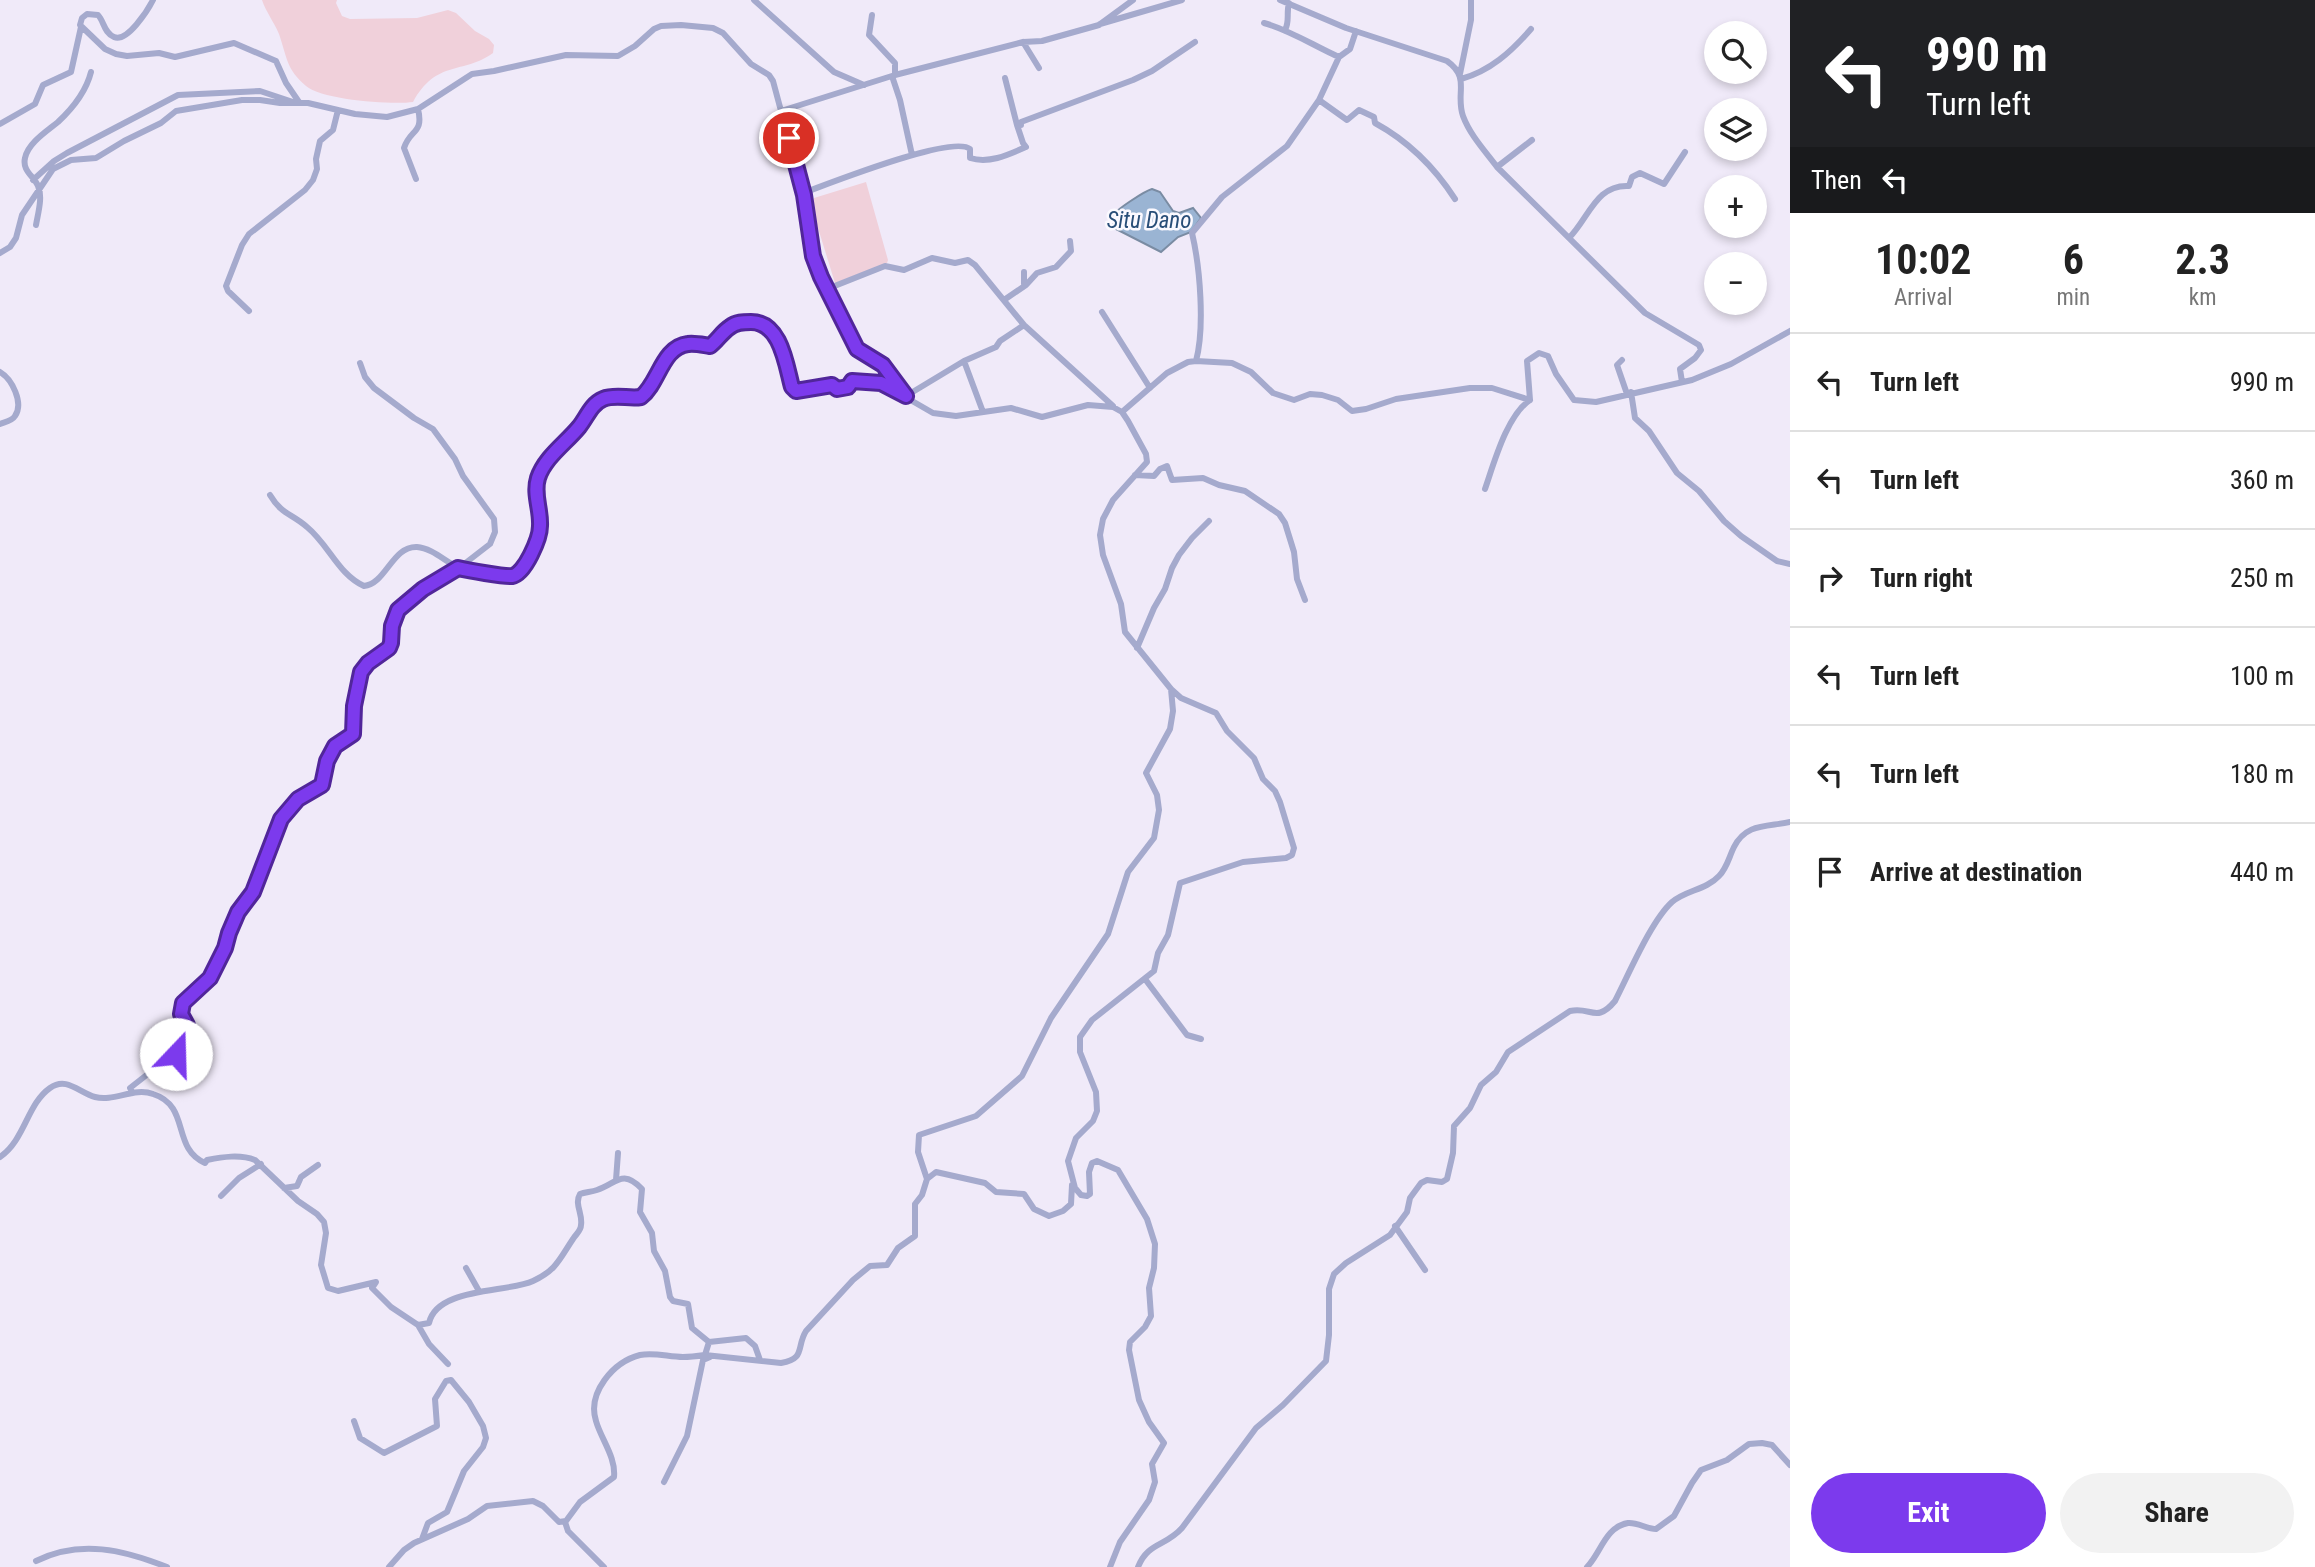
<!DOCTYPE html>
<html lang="en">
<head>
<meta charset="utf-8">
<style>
  body { margin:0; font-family:"Roboto Condensed",sans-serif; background:#f2f2f2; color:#222; height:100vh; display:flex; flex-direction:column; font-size:26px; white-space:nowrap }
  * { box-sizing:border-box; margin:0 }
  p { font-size:23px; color:#767676 }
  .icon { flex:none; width:38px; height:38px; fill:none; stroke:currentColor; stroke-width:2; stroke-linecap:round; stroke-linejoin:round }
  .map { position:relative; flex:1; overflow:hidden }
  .side { display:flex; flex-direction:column; background:#fff; width:525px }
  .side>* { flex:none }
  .top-card { background:#202124; color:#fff; overflow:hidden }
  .buttons { position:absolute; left:1704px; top:21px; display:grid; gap:14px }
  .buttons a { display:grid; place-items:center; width:63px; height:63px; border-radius:50%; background:#fff; box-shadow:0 4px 10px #0003; font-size:35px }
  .pin { position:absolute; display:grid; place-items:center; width:60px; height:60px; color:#fff; margin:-30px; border:4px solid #fff; border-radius:50%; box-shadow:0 2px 7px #0007 }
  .me { position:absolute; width:77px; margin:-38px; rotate:21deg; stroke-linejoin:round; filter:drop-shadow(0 0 5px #0008) }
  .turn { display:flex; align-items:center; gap:24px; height:147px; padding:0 21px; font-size:32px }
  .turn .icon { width:91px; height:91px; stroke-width:2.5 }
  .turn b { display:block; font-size:49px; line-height:60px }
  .then { display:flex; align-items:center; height:66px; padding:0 21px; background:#0003; gap:14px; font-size:26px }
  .eta { display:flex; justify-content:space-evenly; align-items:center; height:119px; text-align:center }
  .eta b { font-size:42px; font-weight:700; line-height:49px }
  .primary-button { display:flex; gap:14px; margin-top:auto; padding:14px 21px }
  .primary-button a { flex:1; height:80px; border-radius:42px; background:#7c3aed; color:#fff; font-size:28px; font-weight:700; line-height:80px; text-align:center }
  .primary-button a+a { background:#f2f2f2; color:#222 }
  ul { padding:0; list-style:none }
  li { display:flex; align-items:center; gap:21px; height:98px; padding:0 21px; border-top:2px solid #e0e0e0 }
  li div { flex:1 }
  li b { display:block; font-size:26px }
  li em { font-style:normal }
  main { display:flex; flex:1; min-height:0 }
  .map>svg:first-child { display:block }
</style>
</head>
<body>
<main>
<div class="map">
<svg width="1790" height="1567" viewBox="0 0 1790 1567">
  <rect width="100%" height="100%" fill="#f0eaf9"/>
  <path fill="#f0d0da" d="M262,0H337L336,3L342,16L350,19L417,18L448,10L456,13L475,31L489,39L494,45L493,53C462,75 437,59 413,102C392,105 322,100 306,86C286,69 287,57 279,34C274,22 266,12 262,0Z
    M866,182L888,260L887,263L835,283L814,215V198Z"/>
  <path fill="#9ab4d3" stroke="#7a8ca3" stroke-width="2" d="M1152,189L1160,192L1173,211L1179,213L1193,208L1201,218L1191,232L1178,237L1161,252L1114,228C1113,224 1112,220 1113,216C1115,210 1145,191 1152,189Z"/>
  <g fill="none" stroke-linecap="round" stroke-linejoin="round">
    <path stroke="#a5aacd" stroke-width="6" d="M153,0C148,10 127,43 114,37C104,33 104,21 98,15L87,14L82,18L80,25L105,49L116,54L127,56L159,53L175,57L234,43L276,61L286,83L299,102
      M754,0L834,72L864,85
      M1280,0L1346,28L1447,61C1471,78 1455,93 1463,116C1470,135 1485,151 1497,167L1645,313L1699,345L1701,350L1695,358L1680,369L1682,382
      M872,15L869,35L895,63V75
      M1264,23C1290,30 1314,46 1339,57
      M1100,24L1182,0
      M1285,30C1290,21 1286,13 1289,3
      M1023,42L1039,68
      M1460,74L1471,20V0
      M892,76L900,100L912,155
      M1005,78L1017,125
      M1461,79C1490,71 1511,52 1531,29
      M1319,100L1347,120L1359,110L1374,117L1375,123C1408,141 1435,168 1455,199
      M781,111L895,75L1023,42L1042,41L1099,25L1133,0
      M0,124L35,104L43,85L71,72L81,27
      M1497,167L1532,140
      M416,179L404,148C410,129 424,134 418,109
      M33,180L54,161L67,153L178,95L260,91L293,102
      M803,193C828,184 953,134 970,149V158C989,164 1008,155 1026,147L1023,143L1017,125H1021V122L1133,80L1152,71L1195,42
      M36,225C38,213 43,197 38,186C34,176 22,171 25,158C28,143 47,131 58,122C73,108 86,92 91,72
      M1569,238C1589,218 1596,184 1629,186L1632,177L1640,173L1664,184L1685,152
      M0,253L10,247L16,238L22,215L53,169L71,160L96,158L124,141L161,123L176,111L242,100H260L280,103H308L355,114L387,117L418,109L472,74L494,71L566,55L618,56L635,46L654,29L661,26L681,25L713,28L723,33L751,64L769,75L773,81L803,193L815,262L858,351L883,364L907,398L933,413L956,416L1011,408L1042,417L1088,405L1113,407L1122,412L1128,421L1146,454L1147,462L1113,500L1103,519L1100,535L1103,555L1121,604L1125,632L1171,689L1181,698L1216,713L1227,731L1254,758L1263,779L1275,791L1280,802L1294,848L1292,855L1286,858L1243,862L1180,883L1168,935L1158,953L1154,971L1092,1020L1080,1037V1052L1096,1092L1097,1111L1093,1121L1076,1138L1068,1161L1075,1188L1081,1195L1087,1196L1090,1194L1089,1172L1092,1163L1097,1161L1118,1170L1147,1219L1155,1244L1154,1268L1149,1288L1151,1316L1145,1327L1130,1342L1129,1350L1139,1400L1149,1422L1164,1443L1152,1464L1155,1482L1149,1500L1120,1542L1110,1567
      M1024,272V284
      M827,289L885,266L904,270L932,258L955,263L968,260L975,265L1024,325L1113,406
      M1004,300L1026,285L1037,273L1056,267L1071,251L1070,241
      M249,311L228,291L226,286L242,245L249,234L305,190L313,180L317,169L316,159L320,141L333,130L338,110
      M1102,312L1150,388
      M1622,360L1617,365L1627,394
      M964,361L983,412
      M1196,361C1205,327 1200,267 1192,233L1222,197L1287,146L1319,100L1339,57L1350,49L1356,31
      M0,372C12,379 24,403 15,416C12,421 5,422 0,424
      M1631,392L1635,418L1649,431L1677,473L1699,491L1724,521L1741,536L1777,561L1790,564
      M1122,412L1167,373L1188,362L1196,361L1232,363L1251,372L1273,393L1294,400L1310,394L1322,395L1338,400L1352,411L1366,409L1396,399L1470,388H1492L1530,400L1527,361L1539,353L1548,356L1556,374L1574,400L1596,402L1692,380L1731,364L1790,331
      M1135,475L1154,476L1160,469L1167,466L1172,480L1203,478L1219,485L1245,491L1279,514L1285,523L1294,552L1297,579L1305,600
      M1485,489C1494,463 1507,415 1530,400
      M270,495C282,515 291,513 307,527C329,545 338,574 364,586C386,584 392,546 417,547C432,548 446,562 459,568L490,544L495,532L494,519L463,476L455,459L433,429L414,418L374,388L365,377L360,363
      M1137,648L1154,608L1165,589L1172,568L1179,555L1192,538L1209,521
      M1145,979L1187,1035L1201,1039
      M132,1092L130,1088L186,1044L188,1031L181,1014L183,1003L210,978L225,948L229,933L238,912L253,892L283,816L298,799L322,785L327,760L335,746L353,734L354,706L361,672L367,663L389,648L391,643L392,626L398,610L423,589L459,568C467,570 505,577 512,576C525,574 540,538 540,526C540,509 534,494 538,478C545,457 566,443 579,427C587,417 591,404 603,399C615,395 629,399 641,397C659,383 662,346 688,344C696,343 704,346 711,346C718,340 723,331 730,326C737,322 744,322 752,322C781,322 786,365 792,387L796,391L832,385L837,389L848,387L852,381L882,383L906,396L964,361L996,347L1000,341L1024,325
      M0,1157C25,1140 27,1104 50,1088C67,1076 79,1093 95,1097C114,1102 134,1087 153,1094C191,1106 171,1148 205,1163L207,1160C222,1157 240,1154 255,1160L298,1201L317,1214L324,1222L326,1233L321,1265L328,1288L338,1291L376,1282L372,1288L391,1307L418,1325L429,1323C437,1287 507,1293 533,1281C557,1270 560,1258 573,1239C576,1234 581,1231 581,1225C583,1214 574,1204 580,1194C585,1192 591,1192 597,1190C616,1184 622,1168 642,1189L640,1212L652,1233L654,1251L665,1271L670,1297L673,1301L688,1304L692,1328L709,1342L705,1355L781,1363C806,1359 796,1347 806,1331L853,1280L870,1266L887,1265L898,1248L915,1236V1204L922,1195L927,1179L918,1152L919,1135L976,1116L1022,1076L1051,1018L1108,934L1128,872L1154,838L1159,810L1157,795L1146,773L1170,729L1173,711L1171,689
      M927,1179L936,1172L985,1183L996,1192L1024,1194L1034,1209L1049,1216L1063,1211L1071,1204L1072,1185
      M616,1180L618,1153
      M284,1188L297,1186L301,1177L318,1165
      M221,1196L239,1178L261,1164
      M1395,1226L1425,1270
      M466,1268L479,1291
      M418,1325L429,1344L448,1364
      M709,1342L746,1338L755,1346L760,1360
      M354,1421L360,1438L384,1453L437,1426L435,1399L446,1381L451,1380L469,1402L483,1426L486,1438L483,1447L464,1471L447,1512L428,1523L422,1539
      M664,1482L687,1436L703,1360L710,1357
      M565,1522L568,1531L604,1567
      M36,1561C80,1539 124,1550 167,1567
      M389,1567L404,1550L414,1543L468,1519L487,1506L533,1501L543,1506L559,1522L566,1521L580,1502L614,1477C616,1457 601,1439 596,1421C587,1393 613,1362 640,1355C654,1352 669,1357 683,1357C691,1357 698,1356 705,1355
      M1138,1567C1148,1542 1165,1547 1182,1528L1256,1428L1283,1405L1326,1361L1329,1335V1289L1334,1274L1346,1263L1390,1235L1407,1212L1410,1198L1421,1183L1427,1180L1442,1182L1447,1179L1453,1153L1454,1126L1470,1108L1481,1085L1496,1072L1508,1052L1570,1011C1591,1006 1596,1024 1615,1001C1629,974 1651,921 1672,902C1686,890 1706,890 1719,876C1727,868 1729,857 1734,847C1746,823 1767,827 1790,822
      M1587,1567C1601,1553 1605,1527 1628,1523C1637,1522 1647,1529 1656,1529L1674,1516L1692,1483L1701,1470L1727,1460L1749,1444L1762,1443L1772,1445L1790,1465"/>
  </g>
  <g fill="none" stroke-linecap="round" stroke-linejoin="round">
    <g stroke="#51269a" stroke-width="18">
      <path id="route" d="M176,1054L186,1044L188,1036L187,1025L181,1014L183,1003L210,978L225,948L229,933L238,912L253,892L281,819L298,799L322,785L327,761L335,746L353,734L354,706L361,672L368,663L389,648L391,643L392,626L398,610L423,589L458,568C467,570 504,577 512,576C525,574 540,538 540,526C541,509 533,494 538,478C545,457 566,443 579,427C587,417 591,404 603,399C615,394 629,399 641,397C659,383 662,347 688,344C695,343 703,345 710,346C717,341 722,332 730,327C736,322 743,322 751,322C781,322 786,365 792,387L796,391L832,385L837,389L848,387L852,381L881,383L906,396L883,365L857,349L821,277L813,256L804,195L789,138"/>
    </g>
    <use href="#route" stroke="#7c3aed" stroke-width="12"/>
  </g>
  <g text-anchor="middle" stroke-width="5" stroke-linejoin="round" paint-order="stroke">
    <g font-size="23" font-style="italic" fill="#294e78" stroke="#fbf9ff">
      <text x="1149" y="228">Situ Dano</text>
    </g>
  </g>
</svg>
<div class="buttons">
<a><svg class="icon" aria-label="search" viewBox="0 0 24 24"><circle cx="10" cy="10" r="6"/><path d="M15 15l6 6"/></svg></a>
<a><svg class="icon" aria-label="layers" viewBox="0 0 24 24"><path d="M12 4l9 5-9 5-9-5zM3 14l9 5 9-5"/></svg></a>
<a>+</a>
<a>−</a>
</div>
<div class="pin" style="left:789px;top:138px;background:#d93025"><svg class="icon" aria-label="arrive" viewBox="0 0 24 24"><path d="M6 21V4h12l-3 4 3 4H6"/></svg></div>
<svg class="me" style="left:176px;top:1054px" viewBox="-20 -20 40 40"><circle r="19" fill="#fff"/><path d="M0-13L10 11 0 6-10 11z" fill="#7c3aed"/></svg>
</div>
<section class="side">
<div class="top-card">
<div class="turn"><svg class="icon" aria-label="left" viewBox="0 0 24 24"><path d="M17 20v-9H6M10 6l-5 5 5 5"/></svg><div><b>990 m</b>Turn left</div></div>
<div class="then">Then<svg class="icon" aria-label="left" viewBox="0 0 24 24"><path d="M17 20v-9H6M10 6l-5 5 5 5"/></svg></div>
</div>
<div class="eta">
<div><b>10:02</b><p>Arrival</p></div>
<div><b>6</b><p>min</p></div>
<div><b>2.3</b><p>km</p></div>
</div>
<ul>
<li><svg class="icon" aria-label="left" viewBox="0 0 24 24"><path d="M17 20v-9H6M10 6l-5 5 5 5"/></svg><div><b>Turn left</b></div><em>990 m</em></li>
<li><svg class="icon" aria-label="left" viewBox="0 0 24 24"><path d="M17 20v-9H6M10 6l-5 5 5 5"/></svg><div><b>Turn left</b></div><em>360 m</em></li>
<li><svg class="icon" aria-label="right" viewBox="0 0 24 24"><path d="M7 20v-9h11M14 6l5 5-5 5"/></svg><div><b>Turn right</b></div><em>250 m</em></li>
<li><svg class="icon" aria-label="left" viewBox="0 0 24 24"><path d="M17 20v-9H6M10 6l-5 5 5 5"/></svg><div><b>Turn left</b></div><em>100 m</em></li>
<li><svg class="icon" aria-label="left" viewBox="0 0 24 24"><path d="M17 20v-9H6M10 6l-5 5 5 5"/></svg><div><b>Turn left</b></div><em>180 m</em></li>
<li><svg class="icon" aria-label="arrive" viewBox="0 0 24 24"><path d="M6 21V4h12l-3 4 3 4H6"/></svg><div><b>Arrive at destination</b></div><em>440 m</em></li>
</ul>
<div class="primary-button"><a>Exit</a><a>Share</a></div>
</section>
</main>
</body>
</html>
